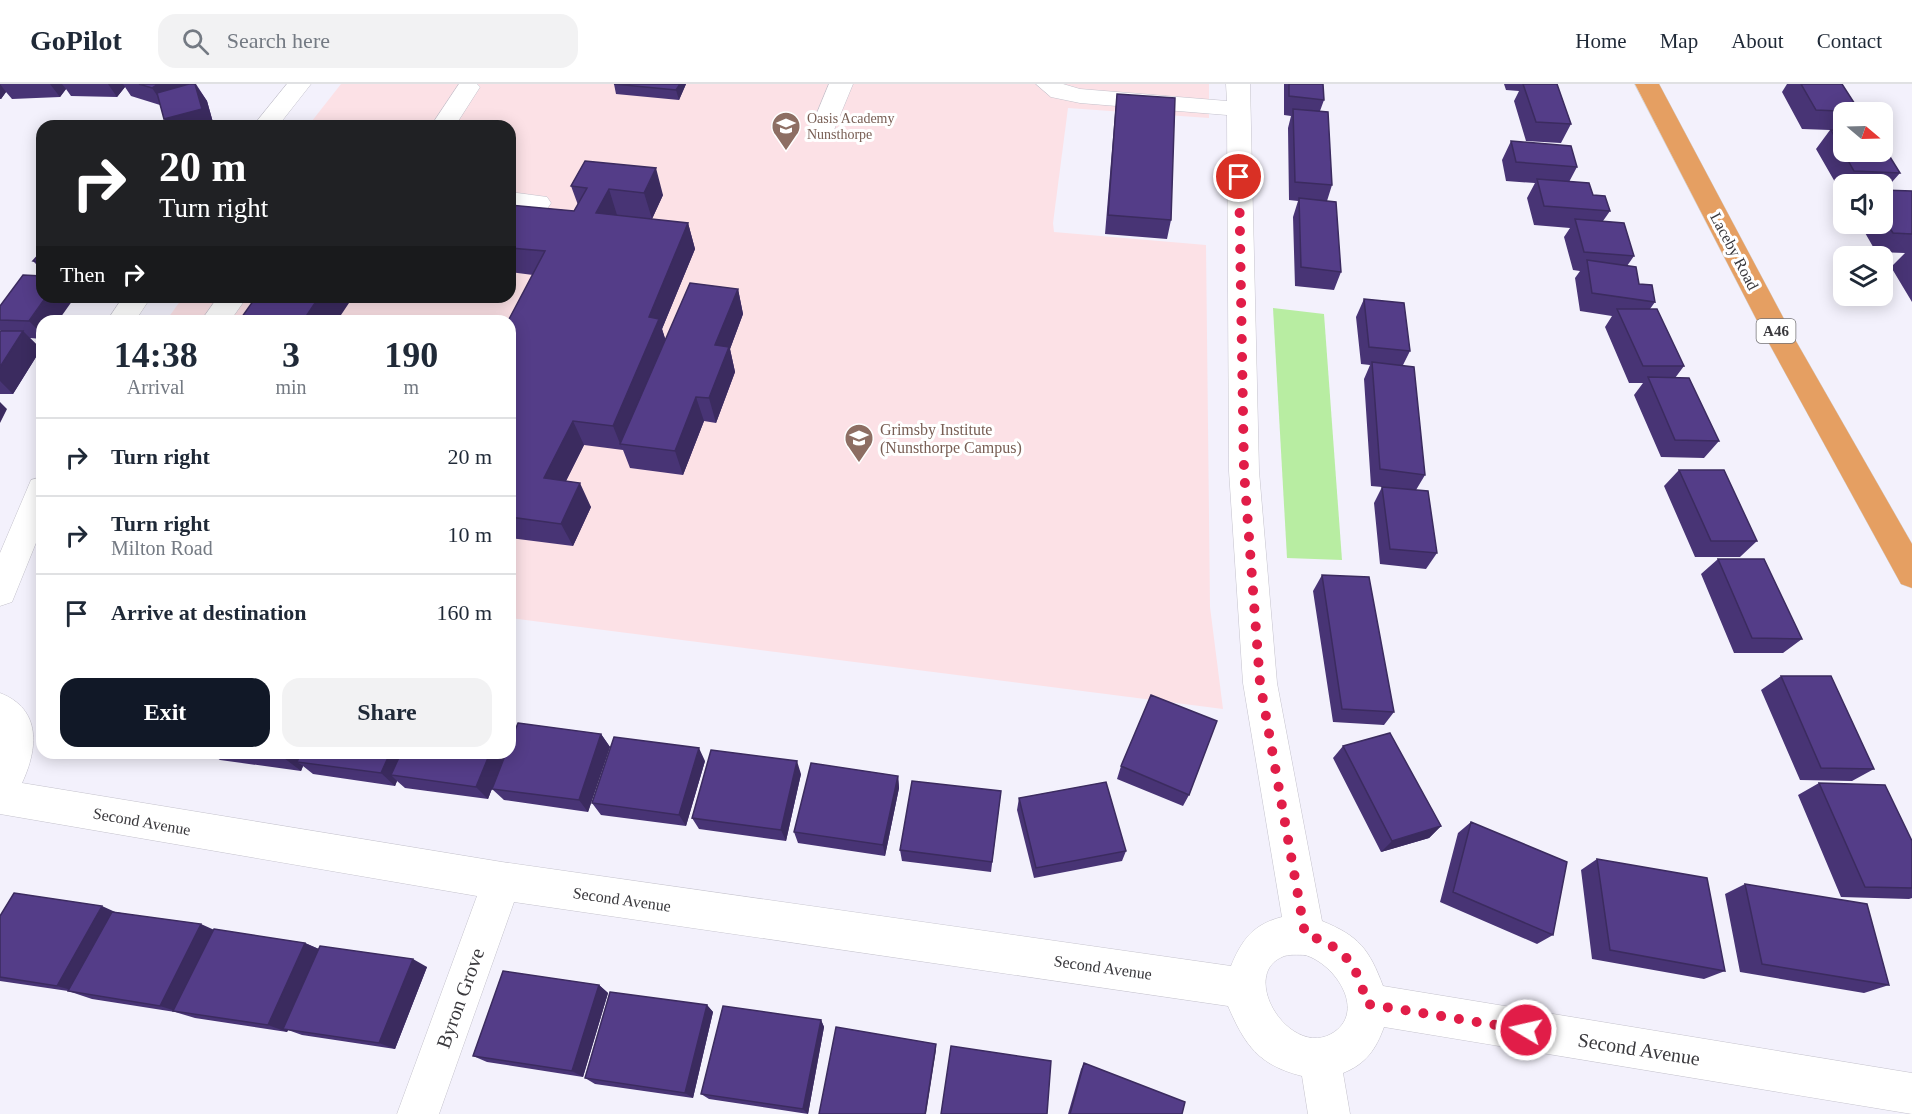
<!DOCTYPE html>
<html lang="en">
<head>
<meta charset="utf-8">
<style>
  body { margin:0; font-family:Georgia,serif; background:#f2f2f3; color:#1f2937; height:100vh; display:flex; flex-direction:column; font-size:22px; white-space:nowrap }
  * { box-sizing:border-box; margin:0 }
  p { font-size:20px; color:#747a83 }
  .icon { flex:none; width:33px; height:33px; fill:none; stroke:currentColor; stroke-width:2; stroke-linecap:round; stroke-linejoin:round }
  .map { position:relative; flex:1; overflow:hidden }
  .panel { position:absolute; left:36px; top:231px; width:480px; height:444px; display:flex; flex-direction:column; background:#fff; border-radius:18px; box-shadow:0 3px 15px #0003 }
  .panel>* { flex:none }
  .top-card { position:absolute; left:36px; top:36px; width:480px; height:183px; border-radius:18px; box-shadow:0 3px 15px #0003; background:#202124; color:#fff; overflow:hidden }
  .needle { width:39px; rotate:109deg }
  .controls { position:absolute; left:1833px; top:18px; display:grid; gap:12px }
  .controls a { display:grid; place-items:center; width:60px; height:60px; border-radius:12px; background:#fff; box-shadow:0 3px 15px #0003; font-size:30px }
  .pin { position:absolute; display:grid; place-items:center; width:51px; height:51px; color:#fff; margin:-26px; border:3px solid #fff; border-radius:50%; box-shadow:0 2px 6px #0007 }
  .me { position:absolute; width:66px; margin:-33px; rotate:279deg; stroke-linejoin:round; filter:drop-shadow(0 0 4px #0008) }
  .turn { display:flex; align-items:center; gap:21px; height:126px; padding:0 24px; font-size:27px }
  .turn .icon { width:78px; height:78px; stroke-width:2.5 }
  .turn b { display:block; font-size:42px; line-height:51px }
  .then { display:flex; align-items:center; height:57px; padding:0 24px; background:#0003; gap:12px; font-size:22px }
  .eta { display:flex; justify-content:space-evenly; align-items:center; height:102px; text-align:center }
  .eta b { font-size:36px; font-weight:600; line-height:42px }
  .primary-button { display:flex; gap:12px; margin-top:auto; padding:12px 24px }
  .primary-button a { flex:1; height:69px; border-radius:18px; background:#111827; color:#fff; font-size:24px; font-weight:600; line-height:69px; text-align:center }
  .primary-button a+a { background:#f2f2f3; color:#1f2937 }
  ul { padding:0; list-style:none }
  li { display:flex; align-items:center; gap:18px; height:78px; padding:0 24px; border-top:2px solid #e0e1e3 }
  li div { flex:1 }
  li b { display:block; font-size:22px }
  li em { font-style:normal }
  header { display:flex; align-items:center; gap:36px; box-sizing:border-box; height:84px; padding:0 30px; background:#fff; border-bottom:2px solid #e0e1e3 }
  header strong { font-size:28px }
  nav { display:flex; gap:33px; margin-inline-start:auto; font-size:21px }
  .search { width:420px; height:54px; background:#f2f2f3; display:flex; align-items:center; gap:15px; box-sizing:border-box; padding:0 21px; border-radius:18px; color:#747a83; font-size:22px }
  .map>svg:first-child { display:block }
</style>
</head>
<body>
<header>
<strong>GoPilot</strong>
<div class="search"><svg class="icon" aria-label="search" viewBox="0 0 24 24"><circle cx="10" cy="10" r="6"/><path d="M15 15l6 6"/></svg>Search here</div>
<nav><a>Home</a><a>Map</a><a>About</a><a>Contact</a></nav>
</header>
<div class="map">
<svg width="1912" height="1030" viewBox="0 0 1912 1030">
  <rect width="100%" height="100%" fill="#f3f1fc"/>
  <path fill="#fce1e6" d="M341,0H1209V34L1068,24L1053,139L1054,148L1206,161L1210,523L1223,625L510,534V237H166L183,213H510V42H308Z"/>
  <path fill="#b8eda2" d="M1273,224L1324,230L1342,476L1287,474Z"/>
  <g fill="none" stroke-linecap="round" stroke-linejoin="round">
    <g stroke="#c4c2cc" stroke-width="1">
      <path id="minor" d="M287,0H311L278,42H253Z
        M459,0H477L480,3L455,42H431Z
        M829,0H853L834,46L830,51L822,53L814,51L810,46Z
        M1036,0H1063L1080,5L1227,17L1226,0H1250L1259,387L1277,599L1322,837C1359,852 1369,865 1383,902L1912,989V1030L1384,943C1376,965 1366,980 1343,989L1350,1030H1308L1302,992C1258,981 1245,961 1228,922L514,818L439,1030H397L477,812L0,730V609C42,625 38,665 22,699L502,778L1231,882C1242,855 1254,840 1282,833L1243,599L1229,387L1227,31L1080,19L1051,13ZM1305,871C1336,880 1368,929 1331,950C1289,973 1239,892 1282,873C1288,870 1298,871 1305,871Z
        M510,108L547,113L551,119L547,125L538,127L510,124Z
        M123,213H151L135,237H107Z
        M218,213H247L230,237H201Z
        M42,393V444L12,518L0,522V469L31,396Z"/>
    </g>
    <g stroke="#d4d3d4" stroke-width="1">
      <path id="highway" d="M1635,0H1659L1793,252L1912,460V504L1901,500L1765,252Z"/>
    </g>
    <use href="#minor" fill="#fff" fill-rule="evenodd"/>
    <use href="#highway" fill="#e59f62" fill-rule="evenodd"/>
  </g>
  <path fill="#483475" d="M0,0H196L207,17L214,42H168L160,21L131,12L125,3L117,13L71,12L66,5L60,13L12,15L6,8L1,15H0Z
    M614,0H686L679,16L616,10Z
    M1284,0H1323L1324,16L1320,27L1332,101L1327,117L1341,188L1334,206L1295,202L1293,133L1298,117L1289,116L1288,44L1291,32L1284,31Z
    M1504,0H1557L1571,40L1561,59L1526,57L1514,17L1519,7L1506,6Z
    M1787,0H1842L1860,28H1844V68L1900,89L1885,106L1912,107V218L1891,183L1905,169L1876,168L1860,140H1882V100H1844V105H1839L1816,65L1830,46L1802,45L1782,8Z
    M1117,10L1171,136L1167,155L1105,150L1115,29Z
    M1511,57L1577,83L1569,98L1593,111L1610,127L1603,137L1634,172L1627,182L1639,200L1655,218L1650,225L1684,282L1675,294L1719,357L1704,374L1661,373L1634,311L1643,299H1629L1605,243L1612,232L1580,227L1575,194L1580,187L1573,186L1564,153L1570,144L1534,141L1527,114L1535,99L1506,97L1502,76Z
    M585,77L663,111L652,135L617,132L688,139L695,165L662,245L665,255L738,205L743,230L730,265L735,288L716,339L704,337L683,391L630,384L623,366L584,361L566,397L591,423L573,462L510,454V237L533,191L510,188V121L574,127L578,121L571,102Z
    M42,167V186L33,177Z
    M1364,215L1410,267L1403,281L1425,391L1416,406L1437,469L1426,485L1380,480L1374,419L1382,403L1371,402L1364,295L1370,281L1361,280L1356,233Z
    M0,222L42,237V255L30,254L41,265L13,310H0V247H1L0,246Z
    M1679,386L1757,457L1740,473H1695L1664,402Z
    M1718,475L1802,555L1783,569H1734L1701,490Z
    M1322,491L1394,628L1384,641L1333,638L1313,507Z
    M1781,592L1874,685L1852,697L1800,696L1761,606Z
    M601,650L610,663L588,728L504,716L492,705L501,681L488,715L405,704L397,697L395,702L313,690L303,682L301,687L220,676L210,669H510L513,651Z
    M1343,662L1441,742L1429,754L1381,768L1333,674Z
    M705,677L686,742L601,731L592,719Z
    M1121,682L1189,711L1183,722L1117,695Z
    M801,690L786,757L699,745L692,734Z
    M898,692L899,704L885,772L798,759L794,748Z
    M1819,699L1912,757V814L1909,815L1841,813L1798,711Z
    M1001,707L991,788L902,777L900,766Z
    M1019,714L1126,767L1122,777L1034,794L1017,726Z
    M1471,738L1553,851L1537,860L1440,818L1458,749Z
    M1597,775L1725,887L1704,895L1592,875L1581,786Z
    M1745,800L1889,901L1864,909L1740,888L1725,810Z
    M116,828L214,846L305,859L319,865L427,883L395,965L302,951L288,946L287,948L195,934L175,928L92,915L68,907L0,897V832Z
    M599,901L608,909L583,993L487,978L473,972Z
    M707,921L713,928L693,1014L595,1000L585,994Z
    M821,936L824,943L808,1030L709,1015L701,1010Z
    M1084,979L1182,1030H1068L1081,985Z"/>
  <path fill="#3b2b5f" d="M0,0L6,8L1,15L0,14Z
    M50,0H62L66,5L60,13Z
    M108,0H123L125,3L117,13Z
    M158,0H189L165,23L152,4Z
    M195,0L207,17L214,42H168L164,35Z
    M680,0H686L679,16L676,6Z
    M656,84L663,111L652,135L644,109Z
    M609,105L617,131L605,155L596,129Z
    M688,139L695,165L662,245L667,260L620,360L623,367L613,342L649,233Z
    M738,205L743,230L730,265L735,288L716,339L709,314L715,261Z
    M46,213H75L58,237H42V250L29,237Z
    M319,213H353L337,237H303Z
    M23,247L41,265L13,310L0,297V283Z
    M696,313L704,337L683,391L675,367Z
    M0,318L7,325L0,339Z
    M573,337L584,361L556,417L544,394Z
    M580,399L591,423L573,462L561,440Z
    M510,646L514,651L510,660Z
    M601,650L610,663L588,728L579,716Z
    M699,664L705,677L686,742L679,731Z
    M287,669H309L297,678L303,682L301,687L284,674Z
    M390,669H410L391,691L397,697L395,702L381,689Z
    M490,669H506L488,715L476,703Z
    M797,677L801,690L786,757L781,746Z
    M898,692L899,704L885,772L883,761Z
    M1441,742L1429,754L1381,768L1392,757Z
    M102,822L124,832L82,909L57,902Z
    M201,840L221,849L182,929L160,922Z
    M305,859L323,867L283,945L288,946L287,948L268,941Z
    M413,875L427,883L395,965L379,959Z
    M599,901L608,909L583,993L572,987Z
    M707,921L713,928L693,1014L685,1009Z
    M821,936L824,943L808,1030L803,1025Z
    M936,960V966L926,1030H925Z"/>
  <path fill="#543d88" stroke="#3b2b5f" stroke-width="1.5" d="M139,0H158L152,4Z
    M189,0H195L202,25L164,35L157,9Z
    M614,0H680L676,6Z
    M1289,0H1323L1324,16L1289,12Z
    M1523,0H1557L1571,40L1536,38Z
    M1801,0H1842L1860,28L1816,26Z
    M1117,10L1175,14L1171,136L1108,131Z
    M1293,25L1328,28L1332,101L1295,98Z
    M1831,46L1844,47V68H1882V60L1900,89L1854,87Z
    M1511,57L1571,62L1577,83L1516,78Z
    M585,77L656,84L644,109L609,105L596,129L688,139L649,233L659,235L613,342L573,337L544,394L580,399L561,440L510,433V237H508L545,167L510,164V121L574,127L587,104L571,102Z
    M1537,95L1589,99L1593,111L1605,112L1610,127L1544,122Z
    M1882,106L1912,107V150L1893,149L1882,132Z
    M1299,114L1336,118L1341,188L1301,183Z
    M1575,135L1624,139L1634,172L1584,168Z
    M42,167V178L33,177Z
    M1587,176L1636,183L1639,200L1652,201L1655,218L1592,209Z
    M23,191L42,192V213H46L29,237L0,236V222Z
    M690,199L738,205L715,261L729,263L709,314L696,313L675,367L620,360Z
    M256,213H319L303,237H239Z
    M1364,215L1404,219L1410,267L1369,263Z
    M1617,225H1657L1684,282H1643Z
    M0,247H23L0,283Z
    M1372,278L1414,283L1425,391L1380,385Z
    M1648,293L1689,294L1719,357L1675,356Z
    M1679,386H1724L1757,457H1711Z
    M1382,403L1428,407L1437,469L1390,465Z
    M1718,475H1764L1802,555L1752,554Z
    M1322,491L1369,493L1394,628L1342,625Z
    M1781,592H1831L1874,685L1821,684Z
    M1151,611L1217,637L1189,711L1121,682Z
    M518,639L601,650L579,716L492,705L506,669H510V659Z
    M1390,649L1441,742L1392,757L1343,662Z
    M614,653L699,664L679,731L592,719Z
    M711,666L797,677L781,746L692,734Z
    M244,669H287L284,674Z
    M301,669H390L381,689L297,678Z
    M401,669H490L476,703L391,691Z
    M811,679L898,692L883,761L794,748Z
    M912,697L1001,707L992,778L900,766Z
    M1106,698L1126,767L1036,784L1019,714Z
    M1819,699L1885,701L1912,757V804L1865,803Z
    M1471,738L1567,778L1553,851L1453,808Z
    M1597,775L1707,794L1725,887L1610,866Z
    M1745,800L1867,820L1889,901L1762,880Z
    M14,809L102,822L57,902L0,893V832Z
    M112,828L201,840L160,922L68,907Z
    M214,845L305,859L268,941L173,927Z
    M320,862L413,875L379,959L283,945Z
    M503,887L599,901L572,987L473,972Z
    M610,908L707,921L685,1009L585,994Z
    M723,922L821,936L803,1025L701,1010Z
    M836,943L936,960L925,1030H819Z
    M951,962L1051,977L1047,1030H941Z
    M1084,979L1185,1018L1182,1030H1070Z"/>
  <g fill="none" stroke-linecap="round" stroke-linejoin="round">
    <path stroke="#e11d48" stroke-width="10" stroke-dasharray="0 18" d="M1239,93L1244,387L1260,599L1305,850C1346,864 1356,879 1367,920L1526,946"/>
  </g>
  <defs>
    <g id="school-pin" transform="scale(1.5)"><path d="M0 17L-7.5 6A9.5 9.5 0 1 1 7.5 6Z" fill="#8d6e63" stroke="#fff"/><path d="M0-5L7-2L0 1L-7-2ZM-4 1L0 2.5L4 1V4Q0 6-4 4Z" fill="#fff"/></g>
    <g id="university-pin" transform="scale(1.5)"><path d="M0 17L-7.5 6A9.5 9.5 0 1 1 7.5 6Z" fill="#8d6e63" stroke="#fff"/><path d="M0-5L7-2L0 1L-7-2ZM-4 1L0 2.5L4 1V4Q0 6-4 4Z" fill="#fff"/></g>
  </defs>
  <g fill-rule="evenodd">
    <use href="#school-pin" x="786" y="42"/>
    <use href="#university-pin" x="859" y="354"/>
  </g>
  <g text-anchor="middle" stroke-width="6" stroke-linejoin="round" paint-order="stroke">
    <g font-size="14" fill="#785e54" stroke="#fff" text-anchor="start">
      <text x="807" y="39">Oasis Academy<tspan x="807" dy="16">Nunsthorpe</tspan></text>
    </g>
    <rect fill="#fff" stroke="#757477" stroke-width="1.5" x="1756.5" y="235" width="39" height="24" rx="4.5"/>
    <g font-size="15" font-weight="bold" fill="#3a393d">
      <text x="1776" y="252">A46</text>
    </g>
    <g font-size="16" fill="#3a393d" stroke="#fff">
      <text transform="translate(1735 167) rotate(62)" y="6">Laceby Road</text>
      <text transform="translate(142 737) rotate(10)" y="6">Second Avenue</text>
      <text transform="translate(622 815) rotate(8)" y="6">Second Avenue</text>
      <text transform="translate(1103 883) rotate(8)" y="6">Second Avenue</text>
    </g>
    <g font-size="16" fill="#785e54" stroke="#fff" text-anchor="start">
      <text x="880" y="351">Grimsby Institute<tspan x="880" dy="18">(Nunsthorpe Campus)</tspan></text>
    </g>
    <g font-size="20" fill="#3a393d" stroke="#fff">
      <text transform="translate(460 914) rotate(-70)" y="7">Byron Grove</text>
      <text transform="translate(1639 965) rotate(9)" y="7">Second Avenue</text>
    </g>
  </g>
</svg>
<div class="controls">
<a><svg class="needle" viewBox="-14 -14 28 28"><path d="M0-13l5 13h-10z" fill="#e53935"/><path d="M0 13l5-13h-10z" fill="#747a83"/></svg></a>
<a><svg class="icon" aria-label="sound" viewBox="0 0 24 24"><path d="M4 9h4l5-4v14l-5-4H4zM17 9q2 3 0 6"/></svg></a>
<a><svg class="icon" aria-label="layers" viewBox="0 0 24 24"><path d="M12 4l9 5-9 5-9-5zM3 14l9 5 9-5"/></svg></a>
</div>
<div class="pin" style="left:1239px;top:93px;background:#d93025"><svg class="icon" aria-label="arrive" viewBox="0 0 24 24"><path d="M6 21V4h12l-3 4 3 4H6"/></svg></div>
<svg class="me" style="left:1526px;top:946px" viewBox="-20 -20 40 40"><circle r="17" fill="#e11d48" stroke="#fff" stroke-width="3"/><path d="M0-11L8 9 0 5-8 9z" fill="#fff"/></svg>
<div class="top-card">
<div class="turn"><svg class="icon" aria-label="right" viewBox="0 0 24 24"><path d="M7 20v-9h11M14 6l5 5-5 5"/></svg><div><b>20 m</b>Turn right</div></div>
<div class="then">Then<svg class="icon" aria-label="right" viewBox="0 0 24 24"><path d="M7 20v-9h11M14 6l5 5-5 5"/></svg></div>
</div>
<section class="panel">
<div class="eta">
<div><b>14:38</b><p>Arrival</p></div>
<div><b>3</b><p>min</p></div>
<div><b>190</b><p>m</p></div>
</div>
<ul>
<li><svg class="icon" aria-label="right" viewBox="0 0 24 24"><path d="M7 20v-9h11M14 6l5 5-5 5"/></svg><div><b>Turn right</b></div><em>20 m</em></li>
<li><svg class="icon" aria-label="right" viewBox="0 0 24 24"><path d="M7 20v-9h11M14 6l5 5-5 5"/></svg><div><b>Turn right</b><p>Milton Road</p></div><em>10 m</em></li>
<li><svg class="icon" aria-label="arrive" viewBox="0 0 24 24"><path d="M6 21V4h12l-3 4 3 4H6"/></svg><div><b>Arrive at destination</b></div><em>160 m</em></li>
</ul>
<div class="primary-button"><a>Exit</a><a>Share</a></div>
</section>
</div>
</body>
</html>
